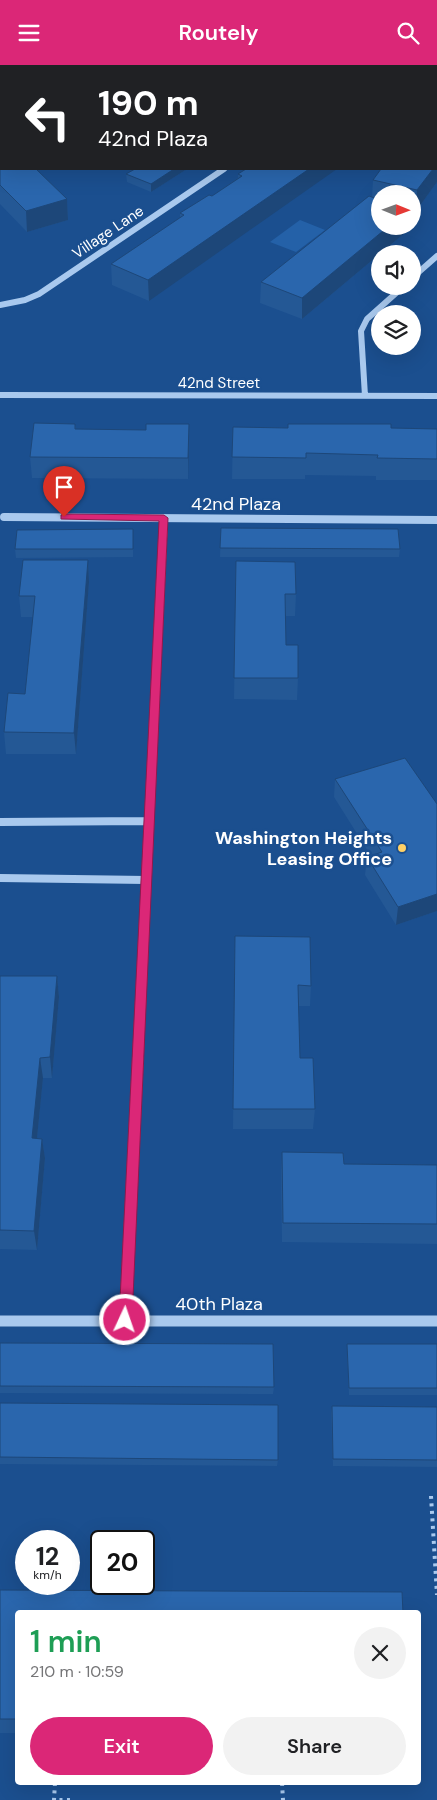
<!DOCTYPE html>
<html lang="en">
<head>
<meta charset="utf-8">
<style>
  body { margin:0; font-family:"DM Sans",sans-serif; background:#f2f2f2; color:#202124; height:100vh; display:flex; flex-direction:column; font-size:19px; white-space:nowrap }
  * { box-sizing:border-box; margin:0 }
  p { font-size:16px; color:#757577 }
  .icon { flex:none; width:28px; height:28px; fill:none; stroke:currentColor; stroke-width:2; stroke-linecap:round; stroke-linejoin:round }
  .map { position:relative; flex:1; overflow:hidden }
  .sheet { position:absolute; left:15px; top:1545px; width:406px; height:175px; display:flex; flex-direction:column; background:#fff; border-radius:5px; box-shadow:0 5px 20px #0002 }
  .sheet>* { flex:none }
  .hud { position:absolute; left:0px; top:0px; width:438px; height:105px; box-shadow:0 5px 20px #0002; background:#202124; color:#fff; overflow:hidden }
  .needle { width:32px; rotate:91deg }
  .controls { position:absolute; left:371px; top:120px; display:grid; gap:10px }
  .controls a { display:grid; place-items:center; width:50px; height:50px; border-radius:50%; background:#fff; box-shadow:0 5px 20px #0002; font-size:25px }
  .speed { position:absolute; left:15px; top:1465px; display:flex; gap:10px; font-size:25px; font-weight:700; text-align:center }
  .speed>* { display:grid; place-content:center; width:65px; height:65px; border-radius:50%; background:#fff; box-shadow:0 5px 20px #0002; line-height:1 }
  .speed small { font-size:12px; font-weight:400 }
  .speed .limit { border:2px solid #111; border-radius:8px; background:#fff; color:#111 }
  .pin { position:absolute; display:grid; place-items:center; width:42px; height:42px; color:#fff; margin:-51px -21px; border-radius:50% 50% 50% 0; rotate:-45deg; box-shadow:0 0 5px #0007 }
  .pin .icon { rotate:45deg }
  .me { position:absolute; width:55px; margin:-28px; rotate:3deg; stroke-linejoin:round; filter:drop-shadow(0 0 4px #0008) }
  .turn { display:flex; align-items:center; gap:18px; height:105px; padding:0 15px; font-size:22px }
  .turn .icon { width:65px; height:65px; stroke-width:2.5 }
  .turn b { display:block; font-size:35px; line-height:42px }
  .round { display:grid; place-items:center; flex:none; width:52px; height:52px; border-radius:26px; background:#f2f2f2 }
  .summary { display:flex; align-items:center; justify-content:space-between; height:85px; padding:0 15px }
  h1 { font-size:30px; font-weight:600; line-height:38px; color:#1e9e55 }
  .button { display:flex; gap:10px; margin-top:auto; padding:10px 15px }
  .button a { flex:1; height:58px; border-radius:30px; background:#db2777; color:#fff; font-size:20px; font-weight:600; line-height:58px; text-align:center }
  .button a+a { background:#f2f2f2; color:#202124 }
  header { display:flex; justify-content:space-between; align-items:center; height:65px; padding:0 15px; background:#db2777; color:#fff; font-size:22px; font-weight:600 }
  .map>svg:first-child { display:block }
</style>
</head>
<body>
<header><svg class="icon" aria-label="menu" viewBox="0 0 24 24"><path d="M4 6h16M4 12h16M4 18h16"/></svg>Routely<svg class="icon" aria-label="search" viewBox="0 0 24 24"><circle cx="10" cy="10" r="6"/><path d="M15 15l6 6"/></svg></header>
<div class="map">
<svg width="437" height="1735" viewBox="0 0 437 1735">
  <rect width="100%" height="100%" fill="#1b4f8f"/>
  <path fill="#2461a8" d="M300,155L325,165L296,187L270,177Z"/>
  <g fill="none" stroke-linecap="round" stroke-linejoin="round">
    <path stroke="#a9c9ee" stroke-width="4" stroke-dasharray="3 4.5" stroke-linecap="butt" d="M431,1431L437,1530
      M55,1718L54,1735H70
      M282,1718L283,1735"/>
    <path stroke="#a9c9ee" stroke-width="6" d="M412,213L437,191
      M0,240L25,235L39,229L224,104
      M0,330L437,331
      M365,331L361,266L367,254L404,221"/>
    <path stroke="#a9c9ee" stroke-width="8" d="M4,452L437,455
      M0,757L149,756
      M0,813L146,815
      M138,995L164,453"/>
    <path stroke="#a9c9ee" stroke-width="11" d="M125,1255L138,994
      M0,1256H437"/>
  </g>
  <path fill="#245895" d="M437,42V117L416,146L412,145V129H380V161L407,166L302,254L260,238L261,217L372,132L373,115Z
    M0,68L67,134L68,155L27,167L0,139Z
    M135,104H187L151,127L127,117L126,109Z
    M246,104L149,236L112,220L111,199L180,153V148L212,131L238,113V109Z
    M75,359L76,364L189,381L188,414L32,413L30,392Z
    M233,362L437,364V415H376V411L305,410V414H232Z
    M221,463L400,484L399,492H220Z
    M133,473V492L16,493L15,484Z
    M88,495L89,517L76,689H6L4,667L25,629L33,552H21L19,531Z
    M236,496L296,529L295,551H286V580L298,613L297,635L234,634Z
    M335,714L437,739V846L396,860L365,810L367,792L371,791L334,732Z
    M235,871L311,921L310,941H298L300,993L315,1044L313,1064H233Z
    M0,911H57L59,932L52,1013H43L37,1073L42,1074L45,1093L37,1185L0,1184Z
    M282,1087L344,1099L437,1100V1179L282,1177L281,1107Z
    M0,1278L274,1322L273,1329L0,1328Z
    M347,1279H437V1330H349L347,1286Z
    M0,1338L278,1395L277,1401L0,1399Z
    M332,1341L437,1342V1402L333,1401L331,1348Z
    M0,1525L18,1548V1668H0Z"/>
  <path fill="#1d4779" d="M0,0H80V1H1V20H0Z
    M399,0H407L406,1H399Z
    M437,99V117L416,146L417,125L433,104H436Z
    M174,104H187L151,127V119Z
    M309,104H337L149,236L148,215Z
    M67,134L68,155L27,167L26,146Z
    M389,161H408L407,166L302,254V233Z
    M189,359V381L188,414V393Z
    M88,495L89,517L76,689L74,668Z
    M437,829V846L396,860L398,842Z
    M57,911L59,932L52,1013L50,992Z
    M40,993L43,1013L35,1093L32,1073Z
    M42,1074L45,1093L37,1185L34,1166Z"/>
  <path fill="#2a66ad" stroke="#1d4779" d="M256,0H287V1H255Z
    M356,0H399V1H356Z
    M436,42H437V99L436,100Z
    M0,68L1,70V104H36L67,134L26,146L0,120Z
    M135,104H174L151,119L126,109Z
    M246,104H309L148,215L111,199L184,150L180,148L209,130L212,131L242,111L238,109Z
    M381,104H433L417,125L373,115Z
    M369,131L380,135V161H389L302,233L261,217Z
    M34,358L75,359V364L146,365V359H189L188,393L30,392Z
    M288,359H391V363L437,364V394L377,393L378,390L306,388V393L232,392L233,362L288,363Z
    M221,463L398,464L400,484L220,483Z
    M133,464V484H15L17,465Z
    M23,495H88L74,668L4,667L8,628L25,629L35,531H19Z
    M236,496L295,497L296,529H285L286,580H298V613H234Z
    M405,693L437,739V829L398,842L367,792L382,787L335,714Z
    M235,871L310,872L311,921L298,920L300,993H313L315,1044H233Z
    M0,911H57L50,992L40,993L32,1073L42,1074L34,1166L0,1165Z
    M282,1087L343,1088L344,1099L437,1100V1159L283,1158Z
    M0,1278L273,1279L274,1322L0,1321Z
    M347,1279H437V1323H349Z
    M0,1338L278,1340V1395L0,1392Z
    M332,1341L437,1342V1395L333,1394Z
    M0,1525L402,1527L403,1548H18V1654H0Z"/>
  <path fill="#db2777" stroke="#8e194d" d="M64,449L164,450L168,453L132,1255L130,1259L125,1261L121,1259L119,1255L159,456L61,454V450Z"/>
  <circle fill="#ffd166" stroke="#1b4f8f" stroke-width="2" cx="402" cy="783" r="5"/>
  <g text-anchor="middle" stroke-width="5" stroke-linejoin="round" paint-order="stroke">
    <g font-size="15" fill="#fff" stroke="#1b4f8f">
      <text transform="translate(108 167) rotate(-34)" y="5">Village Lane</text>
      <text x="219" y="323">42nd Street</text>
    </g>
    <g font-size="18" fill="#fff" stroke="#1b4f8f">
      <text x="236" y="445">42nd Plaza</text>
      <text x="219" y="1245">40th Plaza</text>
    </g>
    <g font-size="18" font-weight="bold" fill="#fff" stroke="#1b4f8f" text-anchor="end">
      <text x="392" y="779">Washington Heights<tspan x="392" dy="21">Leasing Office</tspan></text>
    </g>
  </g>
</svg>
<div class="controls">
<a><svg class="needle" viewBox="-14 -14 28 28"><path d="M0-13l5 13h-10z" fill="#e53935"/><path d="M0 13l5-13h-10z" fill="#757577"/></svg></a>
<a><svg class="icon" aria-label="sound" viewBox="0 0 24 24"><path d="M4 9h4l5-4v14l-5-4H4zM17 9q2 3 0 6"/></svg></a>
<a><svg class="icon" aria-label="layers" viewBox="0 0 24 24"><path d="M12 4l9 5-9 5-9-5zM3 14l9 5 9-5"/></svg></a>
</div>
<div class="speed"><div>12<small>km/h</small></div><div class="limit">20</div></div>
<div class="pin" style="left:64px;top:452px;background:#d93025"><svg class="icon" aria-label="arrive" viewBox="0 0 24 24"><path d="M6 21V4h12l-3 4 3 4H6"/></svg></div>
<svg class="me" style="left:125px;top:1255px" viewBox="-20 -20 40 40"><circle r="17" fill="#db2777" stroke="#fff" stroke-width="3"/><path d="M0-11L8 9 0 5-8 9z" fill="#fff"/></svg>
<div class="hud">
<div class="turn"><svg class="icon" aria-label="left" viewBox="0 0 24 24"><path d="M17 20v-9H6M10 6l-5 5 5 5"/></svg><div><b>190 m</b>42nd Plaza</div></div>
</div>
<section class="sheet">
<div class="summary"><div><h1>1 min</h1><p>210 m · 10:59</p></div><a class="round"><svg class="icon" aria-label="close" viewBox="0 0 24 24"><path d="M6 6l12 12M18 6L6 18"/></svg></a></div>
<div class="button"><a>Exit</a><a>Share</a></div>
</section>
</div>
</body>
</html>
